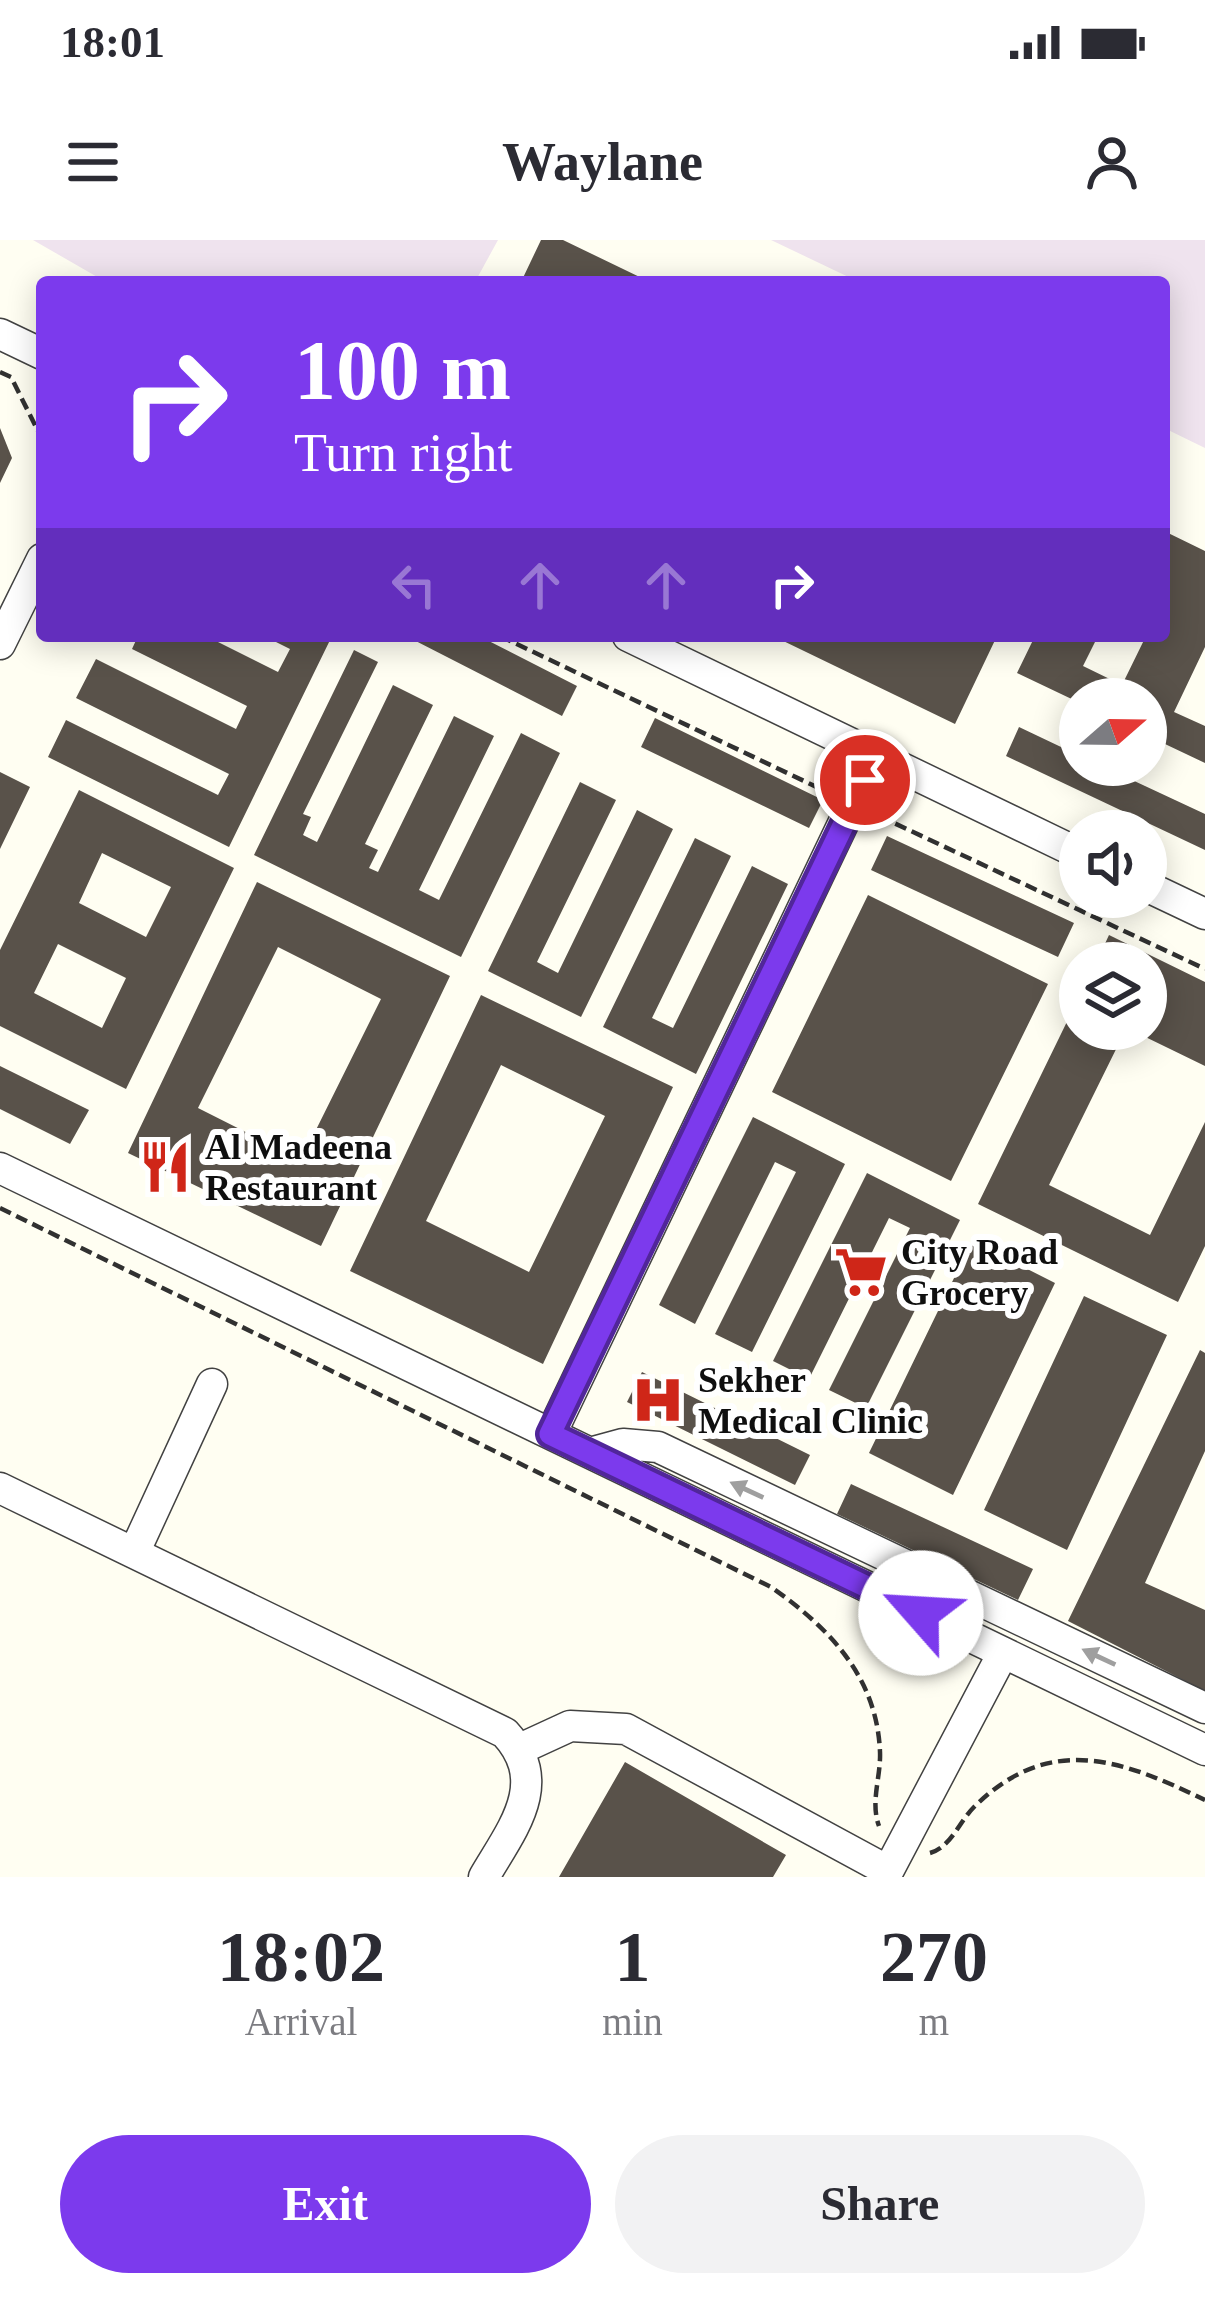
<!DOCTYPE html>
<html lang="en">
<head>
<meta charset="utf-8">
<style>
  body { margin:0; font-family:"Times New Roman",serif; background:#f2f2f3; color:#2b2b33; height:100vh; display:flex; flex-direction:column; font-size:45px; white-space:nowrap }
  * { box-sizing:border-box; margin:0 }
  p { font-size:39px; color:#7c7c81 }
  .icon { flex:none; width:66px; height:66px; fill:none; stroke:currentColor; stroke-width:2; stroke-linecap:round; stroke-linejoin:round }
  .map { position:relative; height:1637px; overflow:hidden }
  .drawer { display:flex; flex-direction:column; background:#fff; flex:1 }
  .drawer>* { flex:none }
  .banner { position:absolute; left:36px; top:36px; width:1134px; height:366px; border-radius:12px; box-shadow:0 6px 30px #0003; background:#7c3aed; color:#fff; overflow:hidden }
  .needle { width:78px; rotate:70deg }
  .tools { position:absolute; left:1059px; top:438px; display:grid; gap:24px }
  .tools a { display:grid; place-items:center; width:108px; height:108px; border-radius:50%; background:#fff; box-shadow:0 6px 30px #0003; font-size:60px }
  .pin { position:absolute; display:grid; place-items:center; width:102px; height:102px; color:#fff; margin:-51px; border:6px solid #fff; border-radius:50%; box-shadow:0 3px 12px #0007 }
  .me { position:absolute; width:132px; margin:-66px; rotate:296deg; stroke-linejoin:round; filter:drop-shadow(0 0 9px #0008) }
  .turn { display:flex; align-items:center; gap:42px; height:252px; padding:0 60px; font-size:54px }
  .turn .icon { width:156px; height:156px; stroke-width:2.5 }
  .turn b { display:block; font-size:84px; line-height:102px }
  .lanes { display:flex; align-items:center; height:114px; padding:0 60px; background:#0003; justify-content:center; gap:60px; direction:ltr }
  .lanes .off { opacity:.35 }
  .eta { display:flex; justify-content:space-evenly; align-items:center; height:204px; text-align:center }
  .eta b { font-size:72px; font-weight:600; line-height:84px }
  .action { display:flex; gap:24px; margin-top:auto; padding:24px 60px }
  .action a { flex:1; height:138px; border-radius:72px; background:#7c3aed; color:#fff; font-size:48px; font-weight:600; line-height:138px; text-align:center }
  .action a+a { background:#f2f2f3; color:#2b2b33 }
  .status { display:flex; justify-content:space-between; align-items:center; height:84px; padding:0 60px; background:#fff; direction:ltr }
  .status svg { height:33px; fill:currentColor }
  header { display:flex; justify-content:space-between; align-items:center; height:156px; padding:0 60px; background:#fff; font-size:54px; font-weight:600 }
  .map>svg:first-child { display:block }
</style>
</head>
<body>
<div class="status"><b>18:01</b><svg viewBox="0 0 49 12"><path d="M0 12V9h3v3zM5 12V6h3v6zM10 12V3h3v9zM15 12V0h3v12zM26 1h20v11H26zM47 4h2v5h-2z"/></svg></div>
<header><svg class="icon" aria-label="menu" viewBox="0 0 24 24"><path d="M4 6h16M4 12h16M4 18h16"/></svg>Waylane<svg class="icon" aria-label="person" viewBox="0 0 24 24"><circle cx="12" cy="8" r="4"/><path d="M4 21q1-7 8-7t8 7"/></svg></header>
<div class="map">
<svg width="1205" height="1637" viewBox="0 0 1205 1637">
  <rect width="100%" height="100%" fill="#fffef2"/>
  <path fill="#efe3ee" d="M33,0H498L475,42H106Z
    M771,0H1205V208L1164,188V42H859Z"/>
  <path fill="#59524a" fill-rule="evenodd" d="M541,0H563L650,42H521Z
    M0,188L12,218L0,243Z
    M1164,291L1205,311V407L1174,472L1205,486V523L1146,495V459L1080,463L1017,433L1035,396H1098L1083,426L1122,445L1146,396H1164Z
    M138,396H206L278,432L290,409L264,396H332L229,607L48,517L66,480L218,555L229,534L76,458L96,419L236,489L247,466L132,409Z
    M406,396H479L577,446L562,476Z
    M773,396L932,400L997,396L955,484Z
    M354,410L378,422L303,574L311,577L303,595L317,602L393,445L433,465L365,604L378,610L369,628L378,632L454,476L494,496L419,650L439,660L521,493L560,513L461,717L254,615Z
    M655,478L823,560L809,588L641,507Z
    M1019,487L1080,516V525H1100L1205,574V610L1006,516Z
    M0,532L30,547L0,609Z
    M580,542L616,560L537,722L558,733L637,570L673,589L581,777L488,731Z
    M79,550L234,628L126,849L0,786V710ZM102,613L171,647L146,697L79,663ZM58,704L126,738L102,788L34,753Z
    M887,596L1074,683L1058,717L871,630Z
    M695,598L731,616L652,778L673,788L752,626L788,644L696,834L603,787Z
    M257,642L450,736L321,1006L128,913ZM278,707L381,759L301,920L198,868Z
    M868,655L1048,744L951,941L772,852Z
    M1109,695L1205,742V826L1129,789H1146V723H1096Z
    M481,755L673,847L543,1124L350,1031ZM501,825L605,876L529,1032L426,981Z
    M1080,755V789H1126L1049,945L1150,995L1205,882V1006L1178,1062L978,964Z
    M0,826L89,870L70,904L0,869Z
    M753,877L845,924L752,1112L715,1094L796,932L775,922L695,1084L659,1065Z
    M867,933L960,980L866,1168L829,1150L910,988L889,978L809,1139L773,1121Z
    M972,1001L1055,1043L953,1255L869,1213Z
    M1084,1056L1167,1095L1067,1310L984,1270Z
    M1200,1110L1205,1113V1211L1145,1343L1205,1370V1451L1068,1381Z
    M642,1132L810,1215L795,1245L627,1162Z
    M851,1244L1033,1329L1018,1360L837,1274Z
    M625,1522L786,1615L773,1637H559Z"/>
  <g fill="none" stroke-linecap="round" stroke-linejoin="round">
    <g stroke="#424242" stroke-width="33">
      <path id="minor" d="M0,94L42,114
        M628,396L1080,614
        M0,404L42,319
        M1146,646L1205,674
        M0,928L1205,1510
        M551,1194L876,515
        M590,1213L623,1204L658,1207L1205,1468
        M0,1248L505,1493C551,1543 512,1589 484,1637
        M134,1313L212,1144
        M520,1509L570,1486L626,1489L888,1631
        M885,1637L1003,1413"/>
    </g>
    <path stroke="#313131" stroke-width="4.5" stroke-dasharray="12 6" stroke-linecap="butt" d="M0,132L11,137L42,199
      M500,396L825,551
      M879,576L1205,729
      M0,968L771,1347C828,1387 877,1436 880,1512C881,1537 870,1562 879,1586
      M930,1613C951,1607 959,1582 974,1567C1050,1492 1122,1520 1205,1560"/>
    <use href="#minor" stroke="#fff" stroke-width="30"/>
  </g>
  <defs><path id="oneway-solid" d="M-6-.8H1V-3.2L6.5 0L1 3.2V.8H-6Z" transform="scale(3)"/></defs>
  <g fill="#9f9f9f">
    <use href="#oneway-solid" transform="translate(747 1250) rotate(-155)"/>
    <use href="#oneway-solid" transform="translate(1099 1417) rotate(-155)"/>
  </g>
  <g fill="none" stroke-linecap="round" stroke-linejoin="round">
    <g stroke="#51269a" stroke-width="30">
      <path id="route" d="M865,540L550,1194L921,1373"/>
    </g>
    <use href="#route" stroke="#7c3aed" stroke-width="21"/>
  </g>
  <defs>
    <g id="restaurant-bare" transform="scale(4.14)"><path d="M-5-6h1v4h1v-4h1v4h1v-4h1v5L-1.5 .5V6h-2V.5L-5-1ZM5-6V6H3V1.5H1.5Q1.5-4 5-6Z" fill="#cf2618" stroke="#fff" stroke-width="2.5" paint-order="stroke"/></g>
    <g id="supermarket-bare" transform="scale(4.14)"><path d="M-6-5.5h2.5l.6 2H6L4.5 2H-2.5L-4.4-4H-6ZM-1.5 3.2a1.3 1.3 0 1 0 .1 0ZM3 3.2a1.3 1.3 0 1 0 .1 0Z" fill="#cf2618" stroke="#fff" stroke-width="2.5" paint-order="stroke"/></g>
    <g id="hospital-bare" transform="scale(4.14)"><path d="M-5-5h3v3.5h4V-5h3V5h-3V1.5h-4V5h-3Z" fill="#cf2618" stroke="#fff" stroke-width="2.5" paint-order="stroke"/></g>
  </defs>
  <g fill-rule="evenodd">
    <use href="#restaurant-bare" x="165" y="927"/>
    <use href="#supermarket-bare" x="861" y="1032"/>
    <use href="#hospital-bare" x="658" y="1160"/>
  </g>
  <g text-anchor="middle" stroke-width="12" stroke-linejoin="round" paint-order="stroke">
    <g font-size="36" font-weight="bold" fill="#0f0f0f" stroke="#fff" text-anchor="start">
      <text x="205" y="919">Al Madeena<tspan x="205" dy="41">Restaurant</tspan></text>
      <text x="901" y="1024">City Road<tspan x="901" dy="41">Grocery</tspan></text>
      <text x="698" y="1152">Sekher<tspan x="698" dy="41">Medical Clinic</tspan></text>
    </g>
  </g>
</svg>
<div class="tools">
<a><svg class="needle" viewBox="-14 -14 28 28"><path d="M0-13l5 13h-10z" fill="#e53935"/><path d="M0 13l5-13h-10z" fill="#7c7c81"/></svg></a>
<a><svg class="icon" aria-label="sound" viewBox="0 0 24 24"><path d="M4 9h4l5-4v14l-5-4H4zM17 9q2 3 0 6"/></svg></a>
<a><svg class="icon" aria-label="layers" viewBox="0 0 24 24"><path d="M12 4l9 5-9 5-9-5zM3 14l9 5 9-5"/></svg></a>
</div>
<div class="pin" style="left:865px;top:540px;background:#d93025"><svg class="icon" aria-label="arrive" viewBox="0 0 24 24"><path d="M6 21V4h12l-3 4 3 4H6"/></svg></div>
<svg class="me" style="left:921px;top:1373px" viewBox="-20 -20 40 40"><circle r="19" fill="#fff"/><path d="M0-13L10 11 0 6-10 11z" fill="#7c3aed"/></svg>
<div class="banner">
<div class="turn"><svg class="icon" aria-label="right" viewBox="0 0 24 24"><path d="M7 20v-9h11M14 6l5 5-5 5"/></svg><div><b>100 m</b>Turn right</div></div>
<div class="lanes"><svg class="icon off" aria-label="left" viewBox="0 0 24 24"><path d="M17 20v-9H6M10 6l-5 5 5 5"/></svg><svg class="icon off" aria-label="ahead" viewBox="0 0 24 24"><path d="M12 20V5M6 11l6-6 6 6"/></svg><svg class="icon off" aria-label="ahead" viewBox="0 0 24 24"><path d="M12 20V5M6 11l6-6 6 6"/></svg><svg class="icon" aria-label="right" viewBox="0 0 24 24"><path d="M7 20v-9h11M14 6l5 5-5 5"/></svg></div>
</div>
</div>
<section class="drawer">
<div class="eta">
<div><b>18:02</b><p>Arrival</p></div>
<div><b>1</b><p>min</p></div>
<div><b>270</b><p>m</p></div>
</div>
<div class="action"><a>Exit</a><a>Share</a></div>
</section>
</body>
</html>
